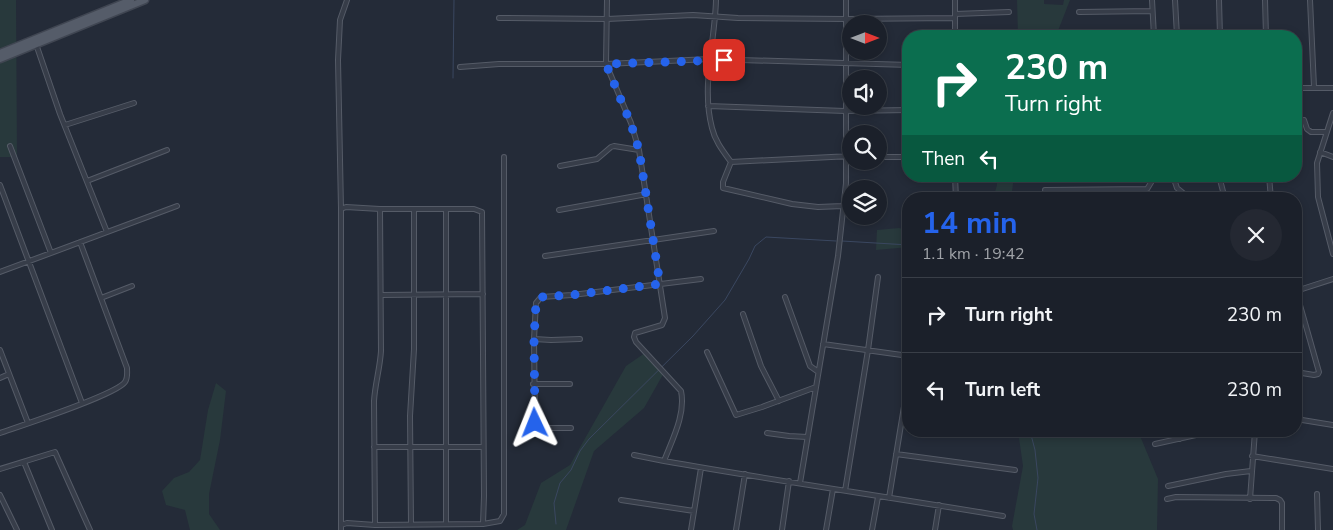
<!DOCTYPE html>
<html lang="en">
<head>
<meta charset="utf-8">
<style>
  body { margin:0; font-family:"Nunito Sans",sans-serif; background:#242832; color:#f1f3f6; height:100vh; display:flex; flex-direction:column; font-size:19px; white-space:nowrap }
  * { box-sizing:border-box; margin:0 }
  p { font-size:16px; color:#a0a3a8 }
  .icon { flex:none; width:28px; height:28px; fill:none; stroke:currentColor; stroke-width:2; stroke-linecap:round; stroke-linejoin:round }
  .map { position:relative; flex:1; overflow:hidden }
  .panel { position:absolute; left:902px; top:192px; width:400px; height:245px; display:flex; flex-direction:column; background:#1b202a; border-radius:20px; box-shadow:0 2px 8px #0003,0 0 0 1px #393e47 }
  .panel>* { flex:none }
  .top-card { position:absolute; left:902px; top:30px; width:400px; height:152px; border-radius:20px; box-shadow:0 2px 8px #0003,0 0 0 1px #393e47; background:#0b6e4f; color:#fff; overflow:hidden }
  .needle { width:32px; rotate:90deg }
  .buttons { position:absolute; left:842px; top:15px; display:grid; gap:10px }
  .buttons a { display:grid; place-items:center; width:45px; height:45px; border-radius:50%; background:#1b202a; box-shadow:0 2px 8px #0003,0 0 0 1px #393e47; font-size:25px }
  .pin { position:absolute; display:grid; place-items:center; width:42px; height:42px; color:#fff; margin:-21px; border-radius:10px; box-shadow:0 2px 8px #0006 }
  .me { position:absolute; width:55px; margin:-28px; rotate:358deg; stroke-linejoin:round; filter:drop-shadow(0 0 4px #0008) }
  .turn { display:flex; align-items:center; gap:18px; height:105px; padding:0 20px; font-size:22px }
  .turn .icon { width:65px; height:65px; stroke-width:2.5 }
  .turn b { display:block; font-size:35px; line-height:42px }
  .then { display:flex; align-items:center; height:48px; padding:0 20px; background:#0003; gap:10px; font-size:19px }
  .round { display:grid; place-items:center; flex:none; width:52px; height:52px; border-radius:26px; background:#242832 }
  .overview { display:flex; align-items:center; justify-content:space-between; height:85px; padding:0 20px }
  h1 { font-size:30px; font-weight:700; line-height:38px; color:#2563eb }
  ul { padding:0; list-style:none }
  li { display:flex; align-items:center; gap:15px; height:75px; padding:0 20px; border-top:1px solid #393e47 }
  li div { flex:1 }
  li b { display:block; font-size:19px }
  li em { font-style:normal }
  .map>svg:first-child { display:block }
</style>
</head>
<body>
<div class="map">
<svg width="1333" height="530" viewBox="0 0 1333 530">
  <rect width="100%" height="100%" fill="#242b38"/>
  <path fill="#28393c" d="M0,0H16L17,157H0Z
    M1017,0H1044V4L1063,5L1064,0H1070L1056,36H1018Z
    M997,176H1014L1011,199H993L997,185Z
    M899,228L909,231V247L876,250L877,230Z
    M645,353L665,371L644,408L594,451L566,530H517L525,525L541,483L570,465L626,366Z
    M216,383L226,391L220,440L209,494V514L220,530H190L185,510L166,505L162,491L174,478L189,472L200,460L208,410Z
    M1018,431H1138L1158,479L1157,530H1013L1012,526L1023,466Z"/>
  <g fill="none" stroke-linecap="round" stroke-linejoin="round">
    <path stroke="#3a4760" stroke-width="1" d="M453,78L454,0
      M842,241L909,245
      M1030,431L1035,450L1038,478L1034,514L1037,530
      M556,524L554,503L560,483L571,470L580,451L589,439L693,336L725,300L749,259L755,246L766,237L836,241"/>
    <g stroke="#555b67" stroke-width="6">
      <path id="street" d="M607,0L606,64L631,123L639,150L665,318L662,325L635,333L634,337L636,342L681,391C686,414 672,440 664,461C777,481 890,497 1003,516
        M716,0C715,42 701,86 712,128C715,141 723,151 731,162L851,156
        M955,0V36
        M1152,0L1154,36
        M1175,0L1177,36
        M1219,0L1220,36
        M1265,0L1266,36
        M1310,0L1314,87
        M1079,12L1152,11
        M955,14L1009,12
        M499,18L607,19L693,15L738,18L846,19L955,18
        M36,44L60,114L107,232
        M460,67L499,64H606L709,59L909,65
        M1300,88H1333
        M708,106L845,111L909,110
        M1333,113L1317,163L1318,197L1333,254
        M1304,120L1307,129L1311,132H1326
        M65,125L134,103
        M10,146L51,253
        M1320,152L1333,157
        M879,157H909
        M731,162L723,182V188L792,204L818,207L843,206
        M560,166L597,159L611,147L614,146L639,150
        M955,176L956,199
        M1173,176L1177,188L1188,197
        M1219,176L1225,199
        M1269,176L1271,199
        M87,181L167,150
        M0,185L82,403
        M1045,190L1147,189
        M1141,199L1155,176
        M446,209V524
        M559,210L647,194
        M545,256L714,231
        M0,272L177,206
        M1296,291L1319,372L1318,374L1314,375L1296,372
        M1296,291L1333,279
        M381,295L483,294
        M785,297L810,366L817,371
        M101,298L132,286
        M743,314L761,366L779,401
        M534,339L551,340L580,339
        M823,344L909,356
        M0,350L28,423
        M707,352L736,415L762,407L816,387
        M0,378L9,374
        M533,384H570
        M1296,419L1333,425
        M571,428H546L537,427L535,423L534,339L536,303L541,297L572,295L701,279
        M1177,431L1180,439
        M0,433C20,426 116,395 125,382C128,378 127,373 127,368L80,242
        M767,433L789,436L807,437
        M1155,444L1214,431
        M374,447H483
        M896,454L1015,470
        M634,455L664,461
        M1252,456L1333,469
        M24,462L52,530
        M0,469L55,452L90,530
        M800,483L838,256L846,183V0
        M1168,486L1226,474L1251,471
        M845,491L868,350L878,277
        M1317,494L1318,530
        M0,495L17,530
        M889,498L909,376
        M1167,499L1176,497L1276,498L1280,500L1282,503V530
        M1250,499L1255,431
        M621,500L694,511
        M411,524L410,416L414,349V209
        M483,524L500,521L504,514V157
        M341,525L347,523L375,525L483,524L484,496L482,212L474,209H380L346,207L341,209
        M375,525L374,401C375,384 380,368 381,351L380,209
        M341,530V209L338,60L340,20L347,0
        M691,530L701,468
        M736,530L745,474
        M782,530L789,481
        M826,530L833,489
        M872,530L878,497
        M935,530L939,505"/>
    </g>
    <g stroke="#404652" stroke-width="9">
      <path id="primary" d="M0,53L131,0
        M0,59L145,0"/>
    </g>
    <use href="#street" stroke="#373d49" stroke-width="4"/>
    <use href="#primary" stroke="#555c69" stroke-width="6"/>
  </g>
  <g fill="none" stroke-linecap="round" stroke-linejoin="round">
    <path stroke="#2563eb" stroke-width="9" stroke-dasharray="0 16.2" d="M535,423L534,339L536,303L541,297L572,295L660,284L639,150L631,124L606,64L724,60"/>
  </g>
</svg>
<div class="buttons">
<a><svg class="needle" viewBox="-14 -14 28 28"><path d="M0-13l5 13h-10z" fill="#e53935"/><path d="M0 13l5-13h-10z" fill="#a0a3a8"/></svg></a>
<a><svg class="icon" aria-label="sound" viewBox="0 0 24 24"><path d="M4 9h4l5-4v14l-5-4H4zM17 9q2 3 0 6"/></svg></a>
<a><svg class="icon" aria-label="search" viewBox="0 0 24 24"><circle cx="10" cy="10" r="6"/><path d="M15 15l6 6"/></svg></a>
<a><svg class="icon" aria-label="layers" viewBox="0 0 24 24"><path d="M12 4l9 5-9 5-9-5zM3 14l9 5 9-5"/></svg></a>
</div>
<div class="pin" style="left:724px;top:60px;background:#d93025"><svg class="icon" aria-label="arrive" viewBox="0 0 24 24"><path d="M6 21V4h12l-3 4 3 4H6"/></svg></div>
<svg class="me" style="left:535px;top:423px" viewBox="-20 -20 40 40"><path d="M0-17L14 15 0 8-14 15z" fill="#2563eb" stroke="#fff" stroke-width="4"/></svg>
<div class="top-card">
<div class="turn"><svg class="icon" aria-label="right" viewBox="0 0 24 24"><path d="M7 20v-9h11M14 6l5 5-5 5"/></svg><div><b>230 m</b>Turn right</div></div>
<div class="then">Then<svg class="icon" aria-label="left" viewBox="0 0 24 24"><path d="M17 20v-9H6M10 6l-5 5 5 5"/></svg></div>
</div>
<section class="panel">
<div class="overview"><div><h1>14 min</h1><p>1.1 km · 19:42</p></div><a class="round"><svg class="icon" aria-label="close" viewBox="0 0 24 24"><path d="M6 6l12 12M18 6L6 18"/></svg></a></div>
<ul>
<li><svg class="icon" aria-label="right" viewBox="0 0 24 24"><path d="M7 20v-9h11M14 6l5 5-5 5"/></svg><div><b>Turn right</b></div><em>230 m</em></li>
<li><svg class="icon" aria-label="left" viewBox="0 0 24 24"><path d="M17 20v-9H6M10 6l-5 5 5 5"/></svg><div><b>Turn left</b></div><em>230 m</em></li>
</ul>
</section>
</div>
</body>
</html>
